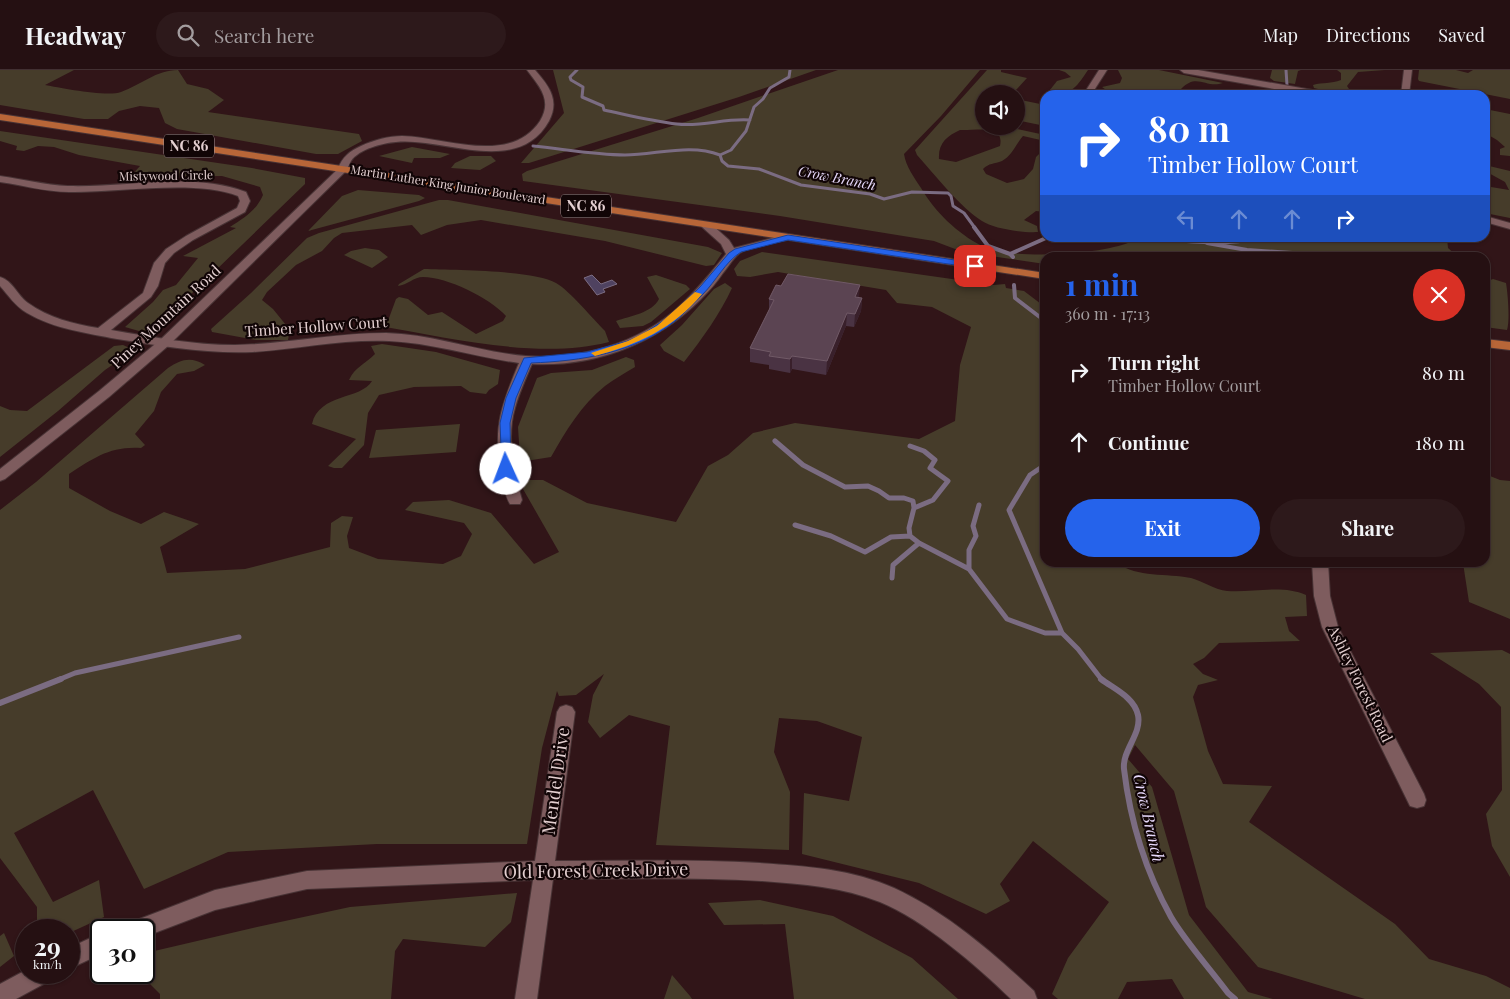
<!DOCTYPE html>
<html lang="en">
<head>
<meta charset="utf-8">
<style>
  body { margin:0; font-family:"Playfair Display",serif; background:#2d191b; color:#f1f3f6; height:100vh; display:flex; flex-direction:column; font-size:19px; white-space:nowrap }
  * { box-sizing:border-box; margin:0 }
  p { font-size:16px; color:#a39d9f }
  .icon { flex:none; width:28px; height:28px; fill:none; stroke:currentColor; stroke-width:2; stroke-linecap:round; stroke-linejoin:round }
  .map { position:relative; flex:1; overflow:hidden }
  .side { position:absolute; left:1040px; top:182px; width:450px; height:315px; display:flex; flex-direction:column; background:#251012; border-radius:15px; box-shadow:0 1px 4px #0004,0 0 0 1px #423032 }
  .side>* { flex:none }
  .hud { position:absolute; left:1040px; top:20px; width:450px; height:152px; border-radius:15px; box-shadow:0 1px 4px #0004,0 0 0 1px #423032; background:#2563eb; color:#fff; overflow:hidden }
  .tools { position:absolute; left:975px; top:15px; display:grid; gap:10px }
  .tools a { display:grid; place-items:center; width:50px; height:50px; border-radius:50%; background:#251012; box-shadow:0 1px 4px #0004,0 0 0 1px #423032; font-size:25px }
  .speed { position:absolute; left:15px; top:849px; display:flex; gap:10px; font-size:25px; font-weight:700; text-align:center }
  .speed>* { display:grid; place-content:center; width:65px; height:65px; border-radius:50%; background:#251012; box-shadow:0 1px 4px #0004,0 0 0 1px #423032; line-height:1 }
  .speed small { font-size:12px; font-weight:400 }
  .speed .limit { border:2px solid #111; border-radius:8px; background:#fff; color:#111 }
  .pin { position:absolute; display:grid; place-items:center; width:42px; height:42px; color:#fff; margin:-21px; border-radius:10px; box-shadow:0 2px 8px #0006 }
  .me { position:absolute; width:55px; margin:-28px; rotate:358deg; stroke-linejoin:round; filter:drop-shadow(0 0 4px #0008) }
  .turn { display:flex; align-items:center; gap:18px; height:105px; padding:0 25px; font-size:22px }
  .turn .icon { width:65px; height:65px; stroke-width:2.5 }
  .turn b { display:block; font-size:35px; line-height:42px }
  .lanes { display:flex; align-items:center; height:48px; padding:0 25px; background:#0003; justify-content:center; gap:25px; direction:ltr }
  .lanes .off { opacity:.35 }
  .round { display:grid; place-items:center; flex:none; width:52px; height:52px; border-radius:26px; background:#2d191b }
  .overview { display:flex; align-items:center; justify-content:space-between; height:85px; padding:0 25px }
  h1 { font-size:30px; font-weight:700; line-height:38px; color:#2563eb }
  .action { display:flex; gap:10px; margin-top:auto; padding:10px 25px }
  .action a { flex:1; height:58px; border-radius:30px; background:#2563eb; color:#fff; font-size:20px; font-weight:700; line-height:58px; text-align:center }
  .action a+a { background:#2d191b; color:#f1f3f6 }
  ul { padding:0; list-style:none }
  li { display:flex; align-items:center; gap:15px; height:70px; padding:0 25px }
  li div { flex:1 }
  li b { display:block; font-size:19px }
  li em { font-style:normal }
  header { display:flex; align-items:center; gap:30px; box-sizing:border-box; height:70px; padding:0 25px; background:#251012; border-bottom:1px solid #423032 }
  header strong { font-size:24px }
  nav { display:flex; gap:28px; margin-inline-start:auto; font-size:18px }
  .search { width:350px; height:45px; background:#2d191b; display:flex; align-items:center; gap:12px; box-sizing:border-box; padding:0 18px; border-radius:28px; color:#a39d9f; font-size:19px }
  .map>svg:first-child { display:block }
</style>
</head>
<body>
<header>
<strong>Headway</strong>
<div class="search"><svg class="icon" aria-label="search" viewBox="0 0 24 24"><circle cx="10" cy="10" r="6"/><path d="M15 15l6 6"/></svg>Search here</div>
<nav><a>Map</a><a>Directions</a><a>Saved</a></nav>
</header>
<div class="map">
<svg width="1510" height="929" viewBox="0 0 1510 929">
  <rect width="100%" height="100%" fill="#311518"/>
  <path fill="#463c2a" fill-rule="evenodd" d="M0,0H74L45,15C61,18 107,27 121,22C141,15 156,0 178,0L187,14L208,19L224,30L208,42L359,64L362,71L338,84H316L177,59L165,53L159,38L140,36L119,41L108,49H84L0,35Z
    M553,0H816L739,27L529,93H521L564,43Z
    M838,0H980L941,46L904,84C906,97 914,107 921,118C934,141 958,164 982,176C1010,190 1101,185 1130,172L1119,168H1447L1448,178L1458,187L1299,188L1294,185L1267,187L1230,182L1185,185L1181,188H1045V194L963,182L934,171L780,146L523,111L522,104L527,101L698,48Z
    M987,0H1001V2L1027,8L1015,21V24H984V56H1003L1045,65V71L1023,66C1016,74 1012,86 1002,91C994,94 989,93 983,99L986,104L1007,113L1024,109L1033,99L1036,87L1045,78V142L1036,141L1024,150L1037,156L1038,162C1024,163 994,159 982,151C961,138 934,104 917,85L915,80ZM960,60C975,61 1005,53 1000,76L956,92L939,89C938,73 947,66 960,60Z
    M1059,0H1088C1075,20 1070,25 1046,25L1057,11L1071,7L1065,2Z
    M1118,0H1159L1223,13C1206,19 1197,2 1181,19L1185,22L1195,25H1109V22L1102,17L1120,13L1122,8Z
    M1272,0H1301L1298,1L1295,14L1274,11L1270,8Z
    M1337,0H1385L1358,2L1347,16L1349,19L1383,25H1342L1314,18L1313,15C1323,12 1331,14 1341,10V3Z
    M1419,0H1456L1468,3L1473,0H1510V29L1419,11L1418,9Z
    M1016,29L1045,35V56L1016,50Z
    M1485,39L1510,44V86L1500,85V79L1505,77L1497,70L1485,63Z
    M0,61L252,98L305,108V114L154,260L139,261L125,257L153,232L163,220L176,215L198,188L183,186L236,158L230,157C244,148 256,141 263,125L260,117L222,106L130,107L140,96L79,85L54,77L38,76L24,81L16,80L17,76L0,71Z
    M412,77L450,84L440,88H414L412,93L379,86Z
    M470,86H491L496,91L480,100L451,98L455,93Z
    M1485,95L1510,101V148L1485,143V116L1509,120L1505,112L1485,101Z
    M358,120L419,125L425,128L419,131L308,161L342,126Z
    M439,130H448L708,177L722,183L714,195L706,196L605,171L481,150L447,155L421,165L412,155L342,163L334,168L322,181L296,195L267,222L262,230L273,239L290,260L288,270H256L212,262L211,259L251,223L307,168L319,163Z
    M365,178L379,180L388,187L372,198L344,185L351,181Z
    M762,182L994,215L1005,214L1006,218L1024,221L1045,237V492L1117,493C1138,508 1166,503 1191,508C1203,511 1215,520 1227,521C1253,523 1282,514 1306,525L1307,546L1285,547L1289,561L1300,571L1219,573L1204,588L1193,594L1203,604L1218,610L1198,615L1193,627L1208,681L1223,714L1272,716L1249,752L1395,854L1429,889L1486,906L1510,918V929H1365L1258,897L1206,837L1174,721L1135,675L1128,689L1152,717L1189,845L1248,922L1273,929H1184L1172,909L1127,912L1118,929H1058L1052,924L1068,888L1109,832L1033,771L1000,814L1010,831L986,844L919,813L802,784L804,723L849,731L862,667L817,651L779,648L774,682L790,722L789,780L656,775L670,656L629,645L600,668L588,652L593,625L604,604L576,625L559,626L557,621L542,678L527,774H377L228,782L144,819L93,720L14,763L53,832L99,810L104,847L69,863V860H37V837L0,788V440L36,412L168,298C181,290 190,286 205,295L194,301L177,304L161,322L154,341L135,364L145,375L141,378C110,376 94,388 69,404V418L110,441L141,454L164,442L199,454L160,477L167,503L245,499L330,477L331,453L342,446L353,447L347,466L349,478L378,489L443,494L461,486L472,464L464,453L405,440L413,432L449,430L491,443L534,494L559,482L523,419L529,410H543L587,433L676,452L708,396L728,385L753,363L795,353L919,369L955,351L960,295L971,257L932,237L897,233L886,220L778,202L750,207L737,206L734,199L740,191Z
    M424,199C452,200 535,200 556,213C570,221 593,249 605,261L609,272C540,290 450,268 380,256L383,251L389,248L396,229L399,227L408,229L428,245L442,242L476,264L503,251L506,246C490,228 447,207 423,207C414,207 407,215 398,216L399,214Z
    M656,205L686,215L690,219L651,252L643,256L620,258L616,251C630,246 652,243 659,229L647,207Z
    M1493,209L1506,213C1508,225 1510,251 1507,260L1485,257V212Z
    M725,213L732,218C720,244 702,269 684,292L664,281L660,275L682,255L714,219Z
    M382,274L436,282L500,300L498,314L489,320L486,324L470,322L461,316L414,317L379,325L368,343L364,375L342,398H334L328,396L356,369L312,354C319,323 361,330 372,311L349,310C355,297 365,294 375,284L371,276Z
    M123,275L134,280L105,300L58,341L0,387V336L10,340L27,341L114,276Z
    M626,287L634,290L635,297C625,303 614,309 605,316C581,335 566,361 551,387L532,390L520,388L518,357L537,308L551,303L592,300Z
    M460,354L456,382L369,388L376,360Z
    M1485,404L1500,410L1510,411V549L1469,532L1463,493L1485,492Z
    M1502,580L1510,584V807L1492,776L1486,744L1502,720L1501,637L1479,614L1430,583Z
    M517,823L511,852L485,877L403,869L395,881L391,929H160V924L139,903L144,902V886L150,882L257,857L350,837Z
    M760,830L833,846L912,888L958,929H794L785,854L724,855L708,833Z
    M4,863L14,886L0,897V866Z
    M672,905L690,926L692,929H664Z"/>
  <path fill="#4f4260" stroke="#7b6c82" d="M592,205L601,214L612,210L617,214L603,219L605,222L597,225L584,208Z"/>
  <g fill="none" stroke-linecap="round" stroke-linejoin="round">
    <path stroke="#7b6c82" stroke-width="3" d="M577,0L570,7L571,10L583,17L582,27L603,36L604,40C628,45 652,51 677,54C702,57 725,48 750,50
      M790,0L789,7L770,18L763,29L754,37L746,61L731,80L720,85L722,91L728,96L759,99L801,115L870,124L884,129L912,122L948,123L951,126L953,136L964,143L975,158
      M1286,0L1287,15
      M1283,25L1284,21
      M533,76C563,79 595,85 625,85C656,85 690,73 720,85"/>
    <path stroke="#7b6c82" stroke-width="4" d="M974,157L988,176L1010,184L1013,187
      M1075,168H1109
      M1150,168C1177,170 1229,177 1253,168
      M1207,173L1247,180L1368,188
      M1010,184L1046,168
      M1014,215L1015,228L1045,251"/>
    <path stroke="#7b6c82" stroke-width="5" d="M775,371L803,395L845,417L868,416L879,421L889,428H904L913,431L914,438
      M910,376L924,381L935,390L930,398L948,411L933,430L914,438L909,458L910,466
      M1045,395L1030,405L1009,440L1062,563L1078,579L1102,610
      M979,435L973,456L976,466L969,480V499L1007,549L1045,563H1062
      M795,455L831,466L865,482L891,467L910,466L919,473L969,499
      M892,508L893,495L919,473
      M58,610L75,603L239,567"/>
    <path stroke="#7b6c82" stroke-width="6" d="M1101,609C1114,619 1134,627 1138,645C1142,664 1122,680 1124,699C1130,750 1146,802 1171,847C1185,871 1211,900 1228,923L1235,929
      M0,633L61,609"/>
    <g stroke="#483335" stroke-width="2">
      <path id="minor" d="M527,0H535C549,16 560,30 549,51C518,107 443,67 396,72C383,73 359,79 351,91C349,94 348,98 346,101H340L338,99C342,87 350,81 361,76C374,70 389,66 402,66C445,67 510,96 540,51C553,30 539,16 527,0Z
        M1099,0H1107L1091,25H1083Z
        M1180,0H1198L1324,22L1328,25H1309L1184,3Z
        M1404,0H1412L1409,25H1401Z
        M0,106C22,109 45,115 68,116C124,118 192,101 246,122L250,131L245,142L193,170L174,183L165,193L158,216L151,227L111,260C152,267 193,275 235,275C285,274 335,263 386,263C428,264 468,278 509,284C565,293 628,279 673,242C693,225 710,204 726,184L721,174L702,157L701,155L702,153H710L729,170L734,178L788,164L793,167L792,169C775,173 755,174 740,183C733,188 729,196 723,203C717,212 709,221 701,229C656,274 595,297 532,294C526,308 519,323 515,338C506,368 514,400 522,430L520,434H510C505,426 504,416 502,407C492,359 501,336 519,293C475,287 433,273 389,271C343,269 298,279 253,282C207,284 162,276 117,269C87,263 54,259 27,243C15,236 9,226 0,216V207C12,210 18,226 28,233C49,248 74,254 98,258L143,223L154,193L166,179L186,166L237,138L240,131L238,126C195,109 116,123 69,122C46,122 22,115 0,112Z
        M1485,146L1510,153V159L1485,152Z
        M1312,492H1328L1330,526L1338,557L1424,724L1426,730L1424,736L1417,738L1410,736L1322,557L1314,526Z
        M566,635L572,637L575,642L555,791C623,791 692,789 760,793C806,796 852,799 894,818C946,842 992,882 1034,921L1037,929H1011C977,896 924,850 880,832C842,817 802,814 761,811C692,807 622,809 553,809L537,929H515L533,810L307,819L215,840L144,867V860H126L129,853L215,820L307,801L535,791L557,642L560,637Z
        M101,863V884L69,899V878Z
        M26,900V902H53L51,910L16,929H0V914Z"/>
    </g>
    <g stroke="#483335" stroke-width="2">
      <path id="tertiary" d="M343,96L346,97V101L168,276L109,327L5,409L0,411V399L99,321L160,270L340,97Z"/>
    </g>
    <g stroke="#483335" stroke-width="2">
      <path id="primary" d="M0,44L1045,203V209L0,50Z
        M1485,269L1510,272V280L1485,277Z"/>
    </g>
    <use href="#minor" fill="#7e5c5e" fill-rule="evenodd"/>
    <use href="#tertiary" fill="#7e5c5e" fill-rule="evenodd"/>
    <use href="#primary" fill="#b86638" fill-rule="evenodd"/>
  </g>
  <path fill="#4a3343" d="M859,228H862L861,241L854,257L846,256L826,305L792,299L790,303L769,299V295L750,292V278L769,240V229Z"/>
  <path fill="#39202b" d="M860,215L859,228L855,227Z
    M862,228L861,241L854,257L855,244Z
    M847,243L846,256L826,305L827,291Z
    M792,286V299L790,303V289Z"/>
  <path fill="#5b4452" stroke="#705966" d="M788,204L860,215L855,227L862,228L855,244L847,243L827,291L792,286L790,289L769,286L771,282L750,278L774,230L769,229L776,215L781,216Z"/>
  <path fill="#2563eb" stroke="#184099" d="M788,165L975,193L979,196L975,198L788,170L741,182C725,192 716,211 703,224C694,233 685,243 675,251C635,283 581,291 531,293L516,328L510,353L511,399L506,403L502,402L500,353L506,328L524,288L587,282L628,271L643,264L669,247L700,217L729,183L735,179Z"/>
  <path fill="#f59e0b" d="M695,222L702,224C674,258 637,275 595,286L591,283L628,271L657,256Z"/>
  <g text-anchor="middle" stroke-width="4.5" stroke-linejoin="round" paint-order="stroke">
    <g font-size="12" fill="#e3cfd0" stroke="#110506">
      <text transform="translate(166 106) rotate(-1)" y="4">Mistywood Circle</text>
      <text transform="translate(448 115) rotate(9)" y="4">Martin Luther King Junior Boulevard</text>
    </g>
    <g fill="#110506" stroke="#a49293" stroke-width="1">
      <rect x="164" y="64.5" width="50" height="23" rx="4"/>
      <rect x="561" y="124.5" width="50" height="23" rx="4"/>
    </g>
    <g font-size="14" font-weight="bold" fill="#e3cfd0">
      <text x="189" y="81">NC 86</text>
      <text x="586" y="141">NC 86</text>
    </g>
    <g font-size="14" font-style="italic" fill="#e6d8fa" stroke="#110506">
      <text transform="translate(837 108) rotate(11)" y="5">Crow Branch</text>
    </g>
    <g font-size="15" fill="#e3cfd0" stroke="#110506">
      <text transform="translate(166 247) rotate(-43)" y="5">Piney Mountain Road</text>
      <text transform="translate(316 257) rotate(-4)" y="5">Timber Hollow Court</text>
      <text transform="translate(1360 614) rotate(64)" y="5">Ashley Forest Road</text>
    </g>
    <g font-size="16" font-style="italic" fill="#e6d8fa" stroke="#110506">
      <text transform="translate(1149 748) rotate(77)" y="6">Crow Branch</text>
    </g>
    <g font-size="18" fill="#e3cfd0" stroke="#110506">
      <text transform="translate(556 711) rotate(-82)" y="6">Mendel Drive</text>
      <text transform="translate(596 801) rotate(-1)" y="6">Old Forest Creek Drive</text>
    </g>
  </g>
</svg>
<div class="tools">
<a><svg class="icon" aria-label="sound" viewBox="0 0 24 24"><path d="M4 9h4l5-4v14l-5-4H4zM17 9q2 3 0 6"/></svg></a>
</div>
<div class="speed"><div>29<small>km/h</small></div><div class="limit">30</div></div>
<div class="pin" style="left:975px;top:196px;background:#d93025"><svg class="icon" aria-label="arrive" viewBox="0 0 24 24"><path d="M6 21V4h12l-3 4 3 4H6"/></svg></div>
<svg class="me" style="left:506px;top:399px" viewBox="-20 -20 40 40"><circle r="19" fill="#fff"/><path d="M0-13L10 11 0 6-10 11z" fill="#2563eb"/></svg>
<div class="hud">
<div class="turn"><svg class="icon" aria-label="right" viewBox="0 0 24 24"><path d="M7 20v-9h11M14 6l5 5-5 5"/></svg><div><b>80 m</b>Timber Hollow Court</div></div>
<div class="lanes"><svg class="icon off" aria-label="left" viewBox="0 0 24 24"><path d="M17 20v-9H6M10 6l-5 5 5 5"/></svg><svg class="icon off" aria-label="ahead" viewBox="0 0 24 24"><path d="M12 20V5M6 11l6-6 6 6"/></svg><svg class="icon off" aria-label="ahead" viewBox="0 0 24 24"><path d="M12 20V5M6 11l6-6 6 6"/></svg><svg class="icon" aria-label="right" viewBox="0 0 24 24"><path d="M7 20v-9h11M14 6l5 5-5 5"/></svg></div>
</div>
<section class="side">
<div class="overview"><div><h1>1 min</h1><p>360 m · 17:13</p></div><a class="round" style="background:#d93025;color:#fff"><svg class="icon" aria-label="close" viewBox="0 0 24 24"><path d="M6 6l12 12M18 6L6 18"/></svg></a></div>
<ul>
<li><svg class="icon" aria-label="right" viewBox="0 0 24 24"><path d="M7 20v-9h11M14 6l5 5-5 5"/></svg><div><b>Turn right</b><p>Timber Hollow Court</p></div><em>80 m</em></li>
<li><svg class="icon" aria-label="ahead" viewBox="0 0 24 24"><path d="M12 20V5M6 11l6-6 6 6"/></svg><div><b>Continue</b></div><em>180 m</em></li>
</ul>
<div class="action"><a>Exit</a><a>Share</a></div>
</section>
</div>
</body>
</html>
